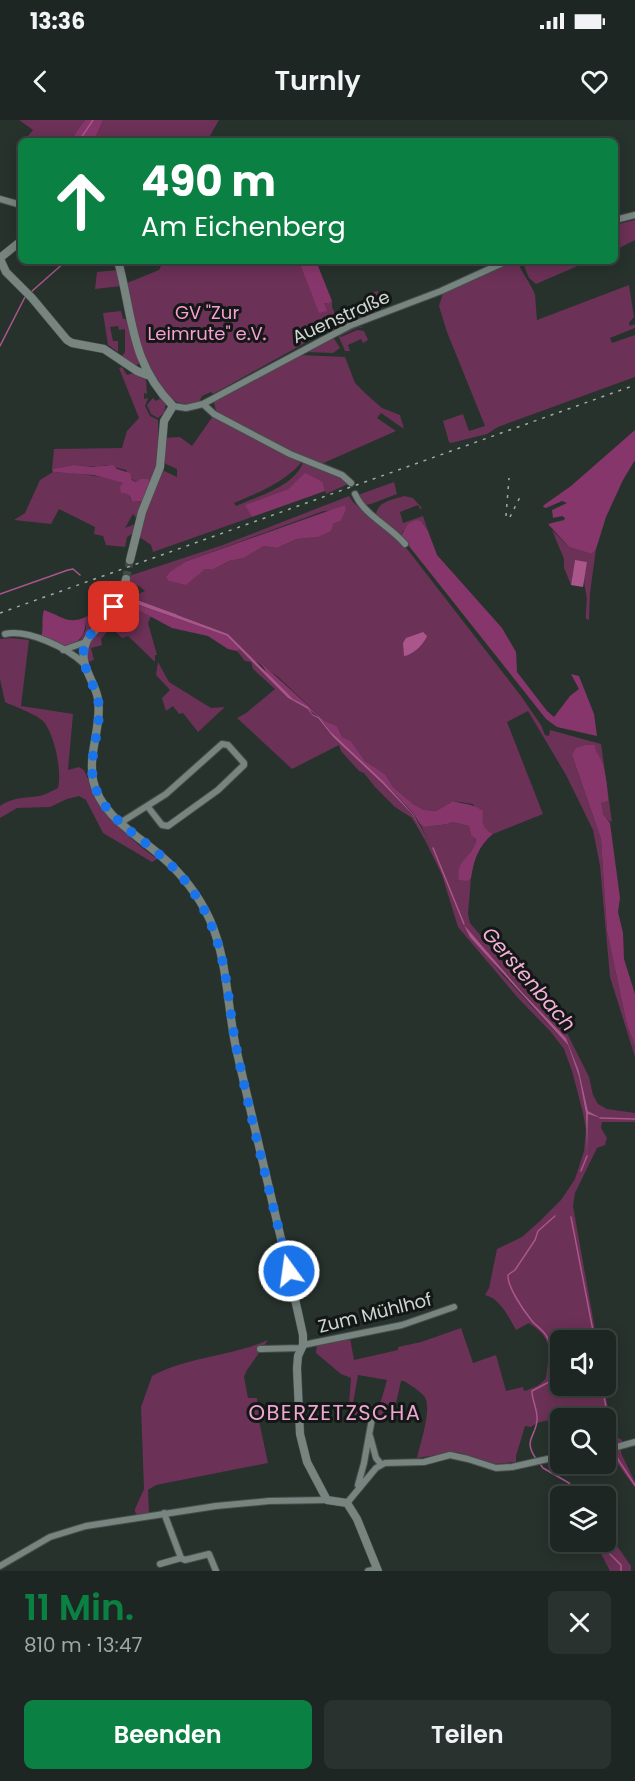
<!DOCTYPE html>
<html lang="de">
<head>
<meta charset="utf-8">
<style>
  body { margin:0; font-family:Poppins,sans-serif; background:#2a322f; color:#f1f3f6; height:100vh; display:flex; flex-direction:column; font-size:22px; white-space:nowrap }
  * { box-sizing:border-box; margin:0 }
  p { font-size:20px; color:#a0a5a5 }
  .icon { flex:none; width:33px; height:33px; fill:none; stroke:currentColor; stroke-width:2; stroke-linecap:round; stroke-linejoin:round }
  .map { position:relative; height:1451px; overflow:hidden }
  .details { display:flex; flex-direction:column; background:#1d2622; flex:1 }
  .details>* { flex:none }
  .hud { position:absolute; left:18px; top:18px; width:600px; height:126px; border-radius:9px; box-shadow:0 3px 15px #0003,0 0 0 2px #3b4340; background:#0b8043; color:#fff; overflow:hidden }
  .buttons { position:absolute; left:550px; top:1210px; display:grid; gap:12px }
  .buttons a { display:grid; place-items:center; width:66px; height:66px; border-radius:9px; background:#1d2622; box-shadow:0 3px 15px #0003,0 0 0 2px #3b4340; font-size:30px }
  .pin { position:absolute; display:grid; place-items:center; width:51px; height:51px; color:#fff; margin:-26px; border-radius:12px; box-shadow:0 3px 9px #0006 }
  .me { position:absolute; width:66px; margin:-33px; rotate:346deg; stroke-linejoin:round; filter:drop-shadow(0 0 4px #0008) }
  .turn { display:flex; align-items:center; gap:21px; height:126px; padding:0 24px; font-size:27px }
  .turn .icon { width:78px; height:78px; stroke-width:2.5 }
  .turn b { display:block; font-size:42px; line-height:51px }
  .round { display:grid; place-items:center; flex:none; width:63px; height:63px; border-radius:9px; background:#2a322f }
  .summary { display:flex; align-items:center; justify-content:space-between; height:102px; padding:0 24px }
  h1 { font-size:36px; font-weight:600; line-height:45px; color:#0b8043 }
  .primary-button { display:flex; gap:12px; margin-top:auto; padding:12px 24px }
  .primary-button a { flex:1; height:69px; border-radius:9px; background:#0b8043; color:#fff; font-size:24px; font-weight:600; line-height:69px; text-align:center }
  .primary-button a+a { background:#2a322f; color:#f1f3f6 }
  .status { display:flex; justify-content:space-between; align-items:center; height:42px; padding:0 30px; background:#1d2622; direction:ltr }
  .status svg { height:16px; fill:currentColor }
  header { display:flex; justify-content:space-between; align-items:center; height:78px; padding:0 24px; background:#1d2622; font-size:27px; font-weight:600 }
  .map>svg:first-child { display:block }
</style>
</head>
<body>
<div class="status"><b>13:36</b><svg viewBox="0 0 49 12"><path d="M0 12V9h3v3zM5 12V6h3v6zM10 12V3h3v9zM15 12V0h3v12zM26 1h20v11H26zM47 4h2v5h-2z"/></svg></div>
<header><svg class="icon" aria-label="back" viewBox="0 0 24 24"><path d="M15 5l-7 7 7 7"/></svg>Turnly<svg class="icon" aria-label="heart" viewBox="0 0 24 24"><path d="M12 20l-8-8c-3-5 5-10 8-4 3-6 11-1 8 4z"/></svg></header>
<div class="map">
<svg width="635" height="1451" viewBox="0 0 635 1451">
  <rect width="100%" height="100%" fill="#27322d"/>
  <path fill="#6b3156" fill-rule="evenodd" d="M19,0H85L76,12L72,21H24L33,10Z
    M103,0H219L207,21H94Z
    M635,100V120L615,130V105Z
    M169,141H302L324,183L329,184L332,181V187L337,198L348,192L370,187L368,175L377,171L380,173L384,181L378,191L351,200L332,212L330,209L213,274L211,272L202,276L199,282C149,300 132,195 127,163L159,150L161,146Z
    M528,141H589L536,164L529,158L523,143Z
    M509,144L519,145C523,155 532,165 535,175C536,183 536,192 537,200L629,165L634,197L629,203L630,206L635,204V208L610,218L612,223L635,215V257L498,307L487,314L451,323L449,322L443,301L463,294L469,311L485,306L447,212L439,186L443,173Z
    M118,150L122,166L95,169L97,152Z
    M121,191L123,199H127L141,243L134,246L122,236L125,232V209L119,210L118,206L110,207L113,221H118V232L108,225L103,193Z
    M358,206L364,208L358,207L340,216L341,217L357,210L364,211L368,220L363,223L361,219L348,225L350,231H345L339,217V214Z
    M333,217L340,228L333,233L306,232Z
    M299,235L345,237L355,263L366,274L382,288L400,295L404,309L381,293L377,298L396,311L319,345L293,333L216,291L214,282L217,280Z
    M122,247L127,255L134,253L146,260L147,274L144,273V279L148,278L145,286L150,296L158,300C158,325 161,341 150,364C137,363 132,362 126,350L106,345L99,347L74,345L52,349L54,329L122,328L127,311L139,298L119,248Z
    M153,278L156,281L161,278L166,284L164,293L158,298L151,294L147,285Z
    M213,296L301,343C282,364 259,372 234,383L236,386C258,376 293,367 303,343L337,356L348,364L326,374L323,362L305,354L288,369L246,385L252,397L153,432L151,425L138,416L142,398L162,350L177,357V349L166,344L164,341L165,318L180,317L192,326Z
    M53,352C77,353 100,355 123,363L132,382L142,381L136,398L133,394L125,408L135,404L132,414L127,417L125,427L106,425L103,416L94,414L95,407L59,389L51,404L14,400L25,393L40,360Z
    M394,362L397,374L371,384L365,385L360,380L358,375Z
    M349,376L353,382L404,425L521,576L541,605L545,615L549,616L550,610L601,624L612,702C605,700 600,691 601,683L607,681L601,639L595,631V626L572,635L601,719L607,811L627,905L635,926V937L610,857L600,746L593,710L566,655L528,591L507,602L543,694L493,714L486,711L473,684L453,681L436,691L424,690L413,684L393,667L385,654L365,641L351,621L342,617L337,606L325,601L277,556L252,539L228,514L132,478L124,477L126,472L136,475L145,471L139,466L130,463L129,456L223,425ZM346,390L341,401L333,404L318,417L297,419L277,428L264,426L244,438L229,441L214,449H205L175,462L170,461L187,441L324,391Z
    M404,376L413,378L422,388L420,389L418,385L400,392L403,403L423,396L428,411L421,401L403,411L401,416L376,395C377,381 393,380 404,376Z
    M552,410L569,427L592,434L596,429L590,473L589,500L586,499C585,491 588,481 586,473C583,460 584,456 587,442L575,441L571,465L564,448V439Z
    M115,479L114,483L84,520H80L86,509V497L107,482Z
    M123,479L130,482L131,486L151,496L148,503L157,535H155V542L128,516L122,518L107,503L115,491L122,495L125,489L121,487L122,485L118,486Z
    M103,508L107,512L101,519L102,525L91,528L94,540L88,542C86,528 90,515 103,508Z
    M11,518L29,520L21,586L73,594L68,650L79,647L84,650C104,694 118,710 157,739L152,742L103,713L86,680L79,676L67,679L50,687L17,688L0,698V686C13,677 24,678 39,676C45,675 52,671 58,668C62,653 55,614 43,601C36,594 15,587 5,582L0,559V519Z
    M240,529L259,547L288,578L308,589L318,598L333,617L383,664L412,694L432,729L420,704L425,707C434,705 445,706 452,702L469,706L471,715L476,718L474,729L469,734L468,761L471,758L468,794L470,803L527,870L565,909L589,957L593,975L598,984L607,989L635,993V1002H602L601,1008L607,1018L605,1025L597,1028L575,1073L573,1086L597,1221H561V1266H604L612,1311L615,1316L622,1320L621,1333L635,1362V1368L613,1337H606V1299H561V1334L554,1304L552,1301C543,1300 538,1302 531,1307L525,1306L516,1336V1342L496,1344L457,1332L417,1338C420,1324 433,1286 424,1276C419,1270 410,1265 404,1261H401L393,1297L369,1294L348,1297L351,1258L341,1254L316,1233L317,1224L350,1218L354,1240L398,1230V1227L421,1222L461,1208L473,1243L496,1235L506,1271L523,1267L524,1271C532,1269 541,1265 546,1258C549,1231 555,1220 529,1203L516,1210C508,1197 501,1179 485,1175L489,1168L497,1129L522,1117L540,1101L561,1080L575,1059L584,1031L586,1010L583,993L572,951L564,929L550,911L518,878L458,807L442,755L426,722L412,698L395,687L375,667L364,653L359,651L341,631L339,625L292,649L237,598L246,593L275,569L253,549L251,542L245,541L237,531ZM465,807L521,871L566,918L579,951L588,991L599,997L588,993L587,1035L586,994L579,957L568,925L502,854ZM358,1255L387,1260L381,1281L376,1286L353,1283Z
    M158,542L169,562L211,588L225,587L198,612L183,593L179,594L173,586L166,591L162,578L170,570L156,555Z
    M268,1220L247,1250L244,1257L248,1278H257L259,1301L268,1343L156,1365L148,1370L149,1394L137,1395L135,1392V1389L144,1369L141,1287L152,1256C189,1236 231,1237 268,1220Z
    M606,1410L631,1446V1451H610L595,1422H606Z"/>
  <path fill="#87366b" d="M85,0H103L94,21H72L76,12Z
    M299,141H316L332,181L329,184L324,183L327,191L319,193Z
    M635,310V340L623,360L606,397L596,429L592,434L569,427L548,404L564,400L565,398L562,396L553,398L552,390L567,383L562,381L546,388L543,387L544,385L571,366Z
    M74,345L93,347L113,345L117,349L130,353L132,360L136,362L141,359H148L150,364L142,381L132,382C130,375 128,373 121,373L120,367L123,363L94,355L53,352L52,349Z
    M305,353L323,362L325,371L252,397L245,385L288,369Z
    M345,385L346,390L341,401L333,404L331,411L318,417L297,419L277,428L264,426L244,438L229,441L214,449H205L186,465L169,461L166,457L170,452L187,441Z
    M416,400L421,401L428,411L437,435L502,508L516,532L517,552L547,591L554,597L570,576L579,569L571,554L579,556L594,594L597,616L557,607L546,599L401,416L408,404Z
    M130,482L227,516L240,529L237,531L228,529L208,516L172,508L131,486Z
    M44,490C62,496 67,505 86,497C86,514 81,523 64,527L41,518C44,508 41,499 44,490Z
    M260,542L325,601L337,606L342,617L351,621L365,641L385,654L393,667L413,684L424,690L436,691L453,681C466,685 472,683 483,691C482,702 482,709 493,714C478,726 474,740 471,758L468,761L459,760C455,738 474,738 476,719L471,715L469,706L452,702C445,706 434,705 425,707L420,704L413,693L384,662L330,611L319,597L293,579L279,566L268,555Z
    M586,625H595C595,633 598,633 601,639C605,647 608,671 608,681L601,683L603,694L610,703L620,778L618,792L623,813L624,839L635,874V926L627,905L607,811L601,719L572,635L576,628Z"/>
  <path fill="#aa568b" d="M575,440L587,442L583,467L571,465Z
    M103,477L132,478L228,514L293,579L308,587L312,594L319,597L330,611L384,662L413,694L433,730L412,694L383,664L333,617L318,598L312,595L308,589L288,578L227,516L125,480L102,479Z
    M423,512L427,516C424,524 413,535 404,536L403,523L406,518Z
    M464,805L521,871L566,918L579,951L588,991L601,998L588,994L587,1038L586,994L579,957L568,925L470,817Z"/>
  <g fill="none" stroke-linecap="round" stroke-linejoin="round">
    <path stroke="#aa568b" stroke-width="1.5" d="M79,21L93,0
      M31,172L66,141
      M0,226L25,177
      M97,473L104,478
      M0,474L68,450L73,449L80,455
      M144,484L176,495
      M433,728L464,804
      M600,998L635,999
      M581,1051L587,1036
      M571,1097L595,1221
      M602,1266L613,1324
      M614,1329L619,1341L635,1365
      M537,1340C522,1320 536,1317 537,1300C538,1290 532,1281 532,1271L549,1262C549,1252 553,1228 548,1219C545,1211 537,1207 532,1201C524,1191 507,1167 508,1155L515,1150L535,1120L538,1111L555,1096
      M540,1344L543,1348L569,1363L579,1377
      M600,1422L602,1426L621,1445V1451"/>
    <path stroke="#404a46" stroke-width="8" stroke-dasharray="8 4" stroke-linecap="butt" d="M126,459L130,440"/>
    <g stroke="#444e4b" stroke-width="8">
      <path id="minor" d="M0,79L21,85
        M615,100L635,95
        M203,284L214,294L290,334L342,355L351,363
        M173,286L186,288L203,284L349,206L441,171L507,141
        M355,374C364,395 390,406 405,424
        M5,514C28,509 68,528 84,544
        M63,530L86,522
        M120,703L166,674L222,624L228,625L244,643V645L218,670L168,706L162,705L148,687
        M303,1225L402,1205L454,1187
        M260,1229L301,1228
        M370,1316L376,1338L381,1344
        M606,1330L635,1322
        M358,1365L364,1343L373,1293
        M347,1383L376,1348L385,1343L424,1342L450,1335L468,1339L496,1348L512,1347L561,1336
        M164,1393L181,1438L185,1440L209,1434L216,1451
        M160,1444L181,1438
        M0,1446L50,1417L86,1406L216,1386L269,1381L327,1380
        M368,1451L377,1449"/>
    </g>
    <g stroke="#444e4b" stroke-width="9">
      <path id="tertiary" d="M0,138L21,121
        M0,139L6,152L32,178L67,220L72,223L104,229L137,251L147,255
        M118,141C133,196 130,243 173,286L164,301L160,347L142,392L130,440
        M126,459C122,478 112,492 99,506C95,511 88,516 86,523C77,544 95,560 98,579C102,606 88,632 93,660C100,695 136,714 161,736C181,753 199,776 210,800C228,841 227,886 236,928C258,1024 282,1119 303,1215V1225L298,1236L297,1248L300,1314L307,1342L327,1380L347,1383L357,1399L378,1451"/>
    </g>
    <use href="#minor" stroke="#78847f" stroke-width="6"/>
    <use href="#tertiary" stroke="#78847f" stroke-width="8"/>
    <path stroke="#a2aaa7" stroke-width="1.5" stroke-dasharray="3 6" stroke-linecap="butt" d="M506,396L509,358
      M510,397L521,375
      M0,493L635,265"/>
  </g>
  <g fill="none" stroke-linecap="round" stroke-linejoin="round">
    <path stroke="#1a73e8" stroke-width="10" stroke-dasharray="0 18" d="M114,487C106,499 92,509 86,522C76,544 98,566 99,587C100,612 89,635 93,659C100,695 137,714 161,736C186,757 206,787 216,818C228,853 229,890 236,926C251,1001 271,1076 289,1151"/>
  </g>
  <g text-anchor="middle" stroke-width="6" stroke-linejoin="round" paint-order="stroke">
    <g font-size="18" fill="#f89ed5" stroke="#131816">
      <text x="207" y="199">GV "Zur<tspan x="207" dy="21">Leimrute" e.V.</tspan></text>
    </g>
    <g font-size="18" fill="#ced5d2" stroke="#131816">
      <text transform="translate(341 197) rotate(-24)" y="6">Auenstraße</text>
      <text transform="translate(375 1193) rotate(-14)" y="6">Zum Mühlhof</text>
    </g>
    <g font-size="20" font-style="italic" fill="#f5b0d9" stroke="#131816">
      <text transform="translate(529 859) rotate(49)" y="7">Gerstenbach</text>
    </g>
    <g font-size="21" letter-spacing="1.5" fill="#efa7d2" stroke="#131816">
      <text x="335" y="1300">OBERZETZSCHA</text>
    </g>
  </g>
</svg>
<div class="buttons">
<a><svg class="icon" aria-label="sound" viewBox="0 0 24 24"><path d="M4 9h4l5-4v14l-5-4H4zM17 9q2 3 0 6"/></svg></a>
<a><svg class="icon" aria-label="search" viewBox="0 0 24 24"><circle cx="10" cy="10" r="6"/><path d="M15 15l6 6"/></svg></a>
<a><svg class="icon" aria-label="layers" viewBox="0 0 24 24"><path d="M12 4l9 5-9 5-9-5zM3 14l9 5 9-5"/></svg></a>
</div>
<div class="pin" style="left:114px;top:487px;background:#d93025"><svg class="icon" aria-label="arrive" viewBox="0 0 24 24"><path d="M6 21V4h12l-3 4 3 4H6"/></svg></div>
<svg class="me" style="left:289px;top:1151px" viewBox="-20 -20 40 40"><circle r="17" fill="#1a73e8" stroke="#fff" stroke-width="3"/><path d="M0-11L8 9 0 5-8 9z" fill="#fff"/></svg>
<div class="hud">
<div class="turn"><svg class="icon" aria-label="ahead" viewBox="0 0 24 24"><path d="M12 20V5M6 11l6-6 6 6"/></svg><div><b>490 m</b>Am Eichenberg</div></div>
</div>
</div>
<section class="details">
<div class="summary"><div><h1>11 Min.</h1><p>810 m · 13:47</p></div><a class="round"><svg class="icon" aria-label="close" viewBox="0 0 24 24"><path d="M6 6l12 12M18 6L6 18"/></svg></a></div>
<div class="primary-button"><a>Beenden</a><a>Teilen</a></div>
</section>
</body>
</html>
